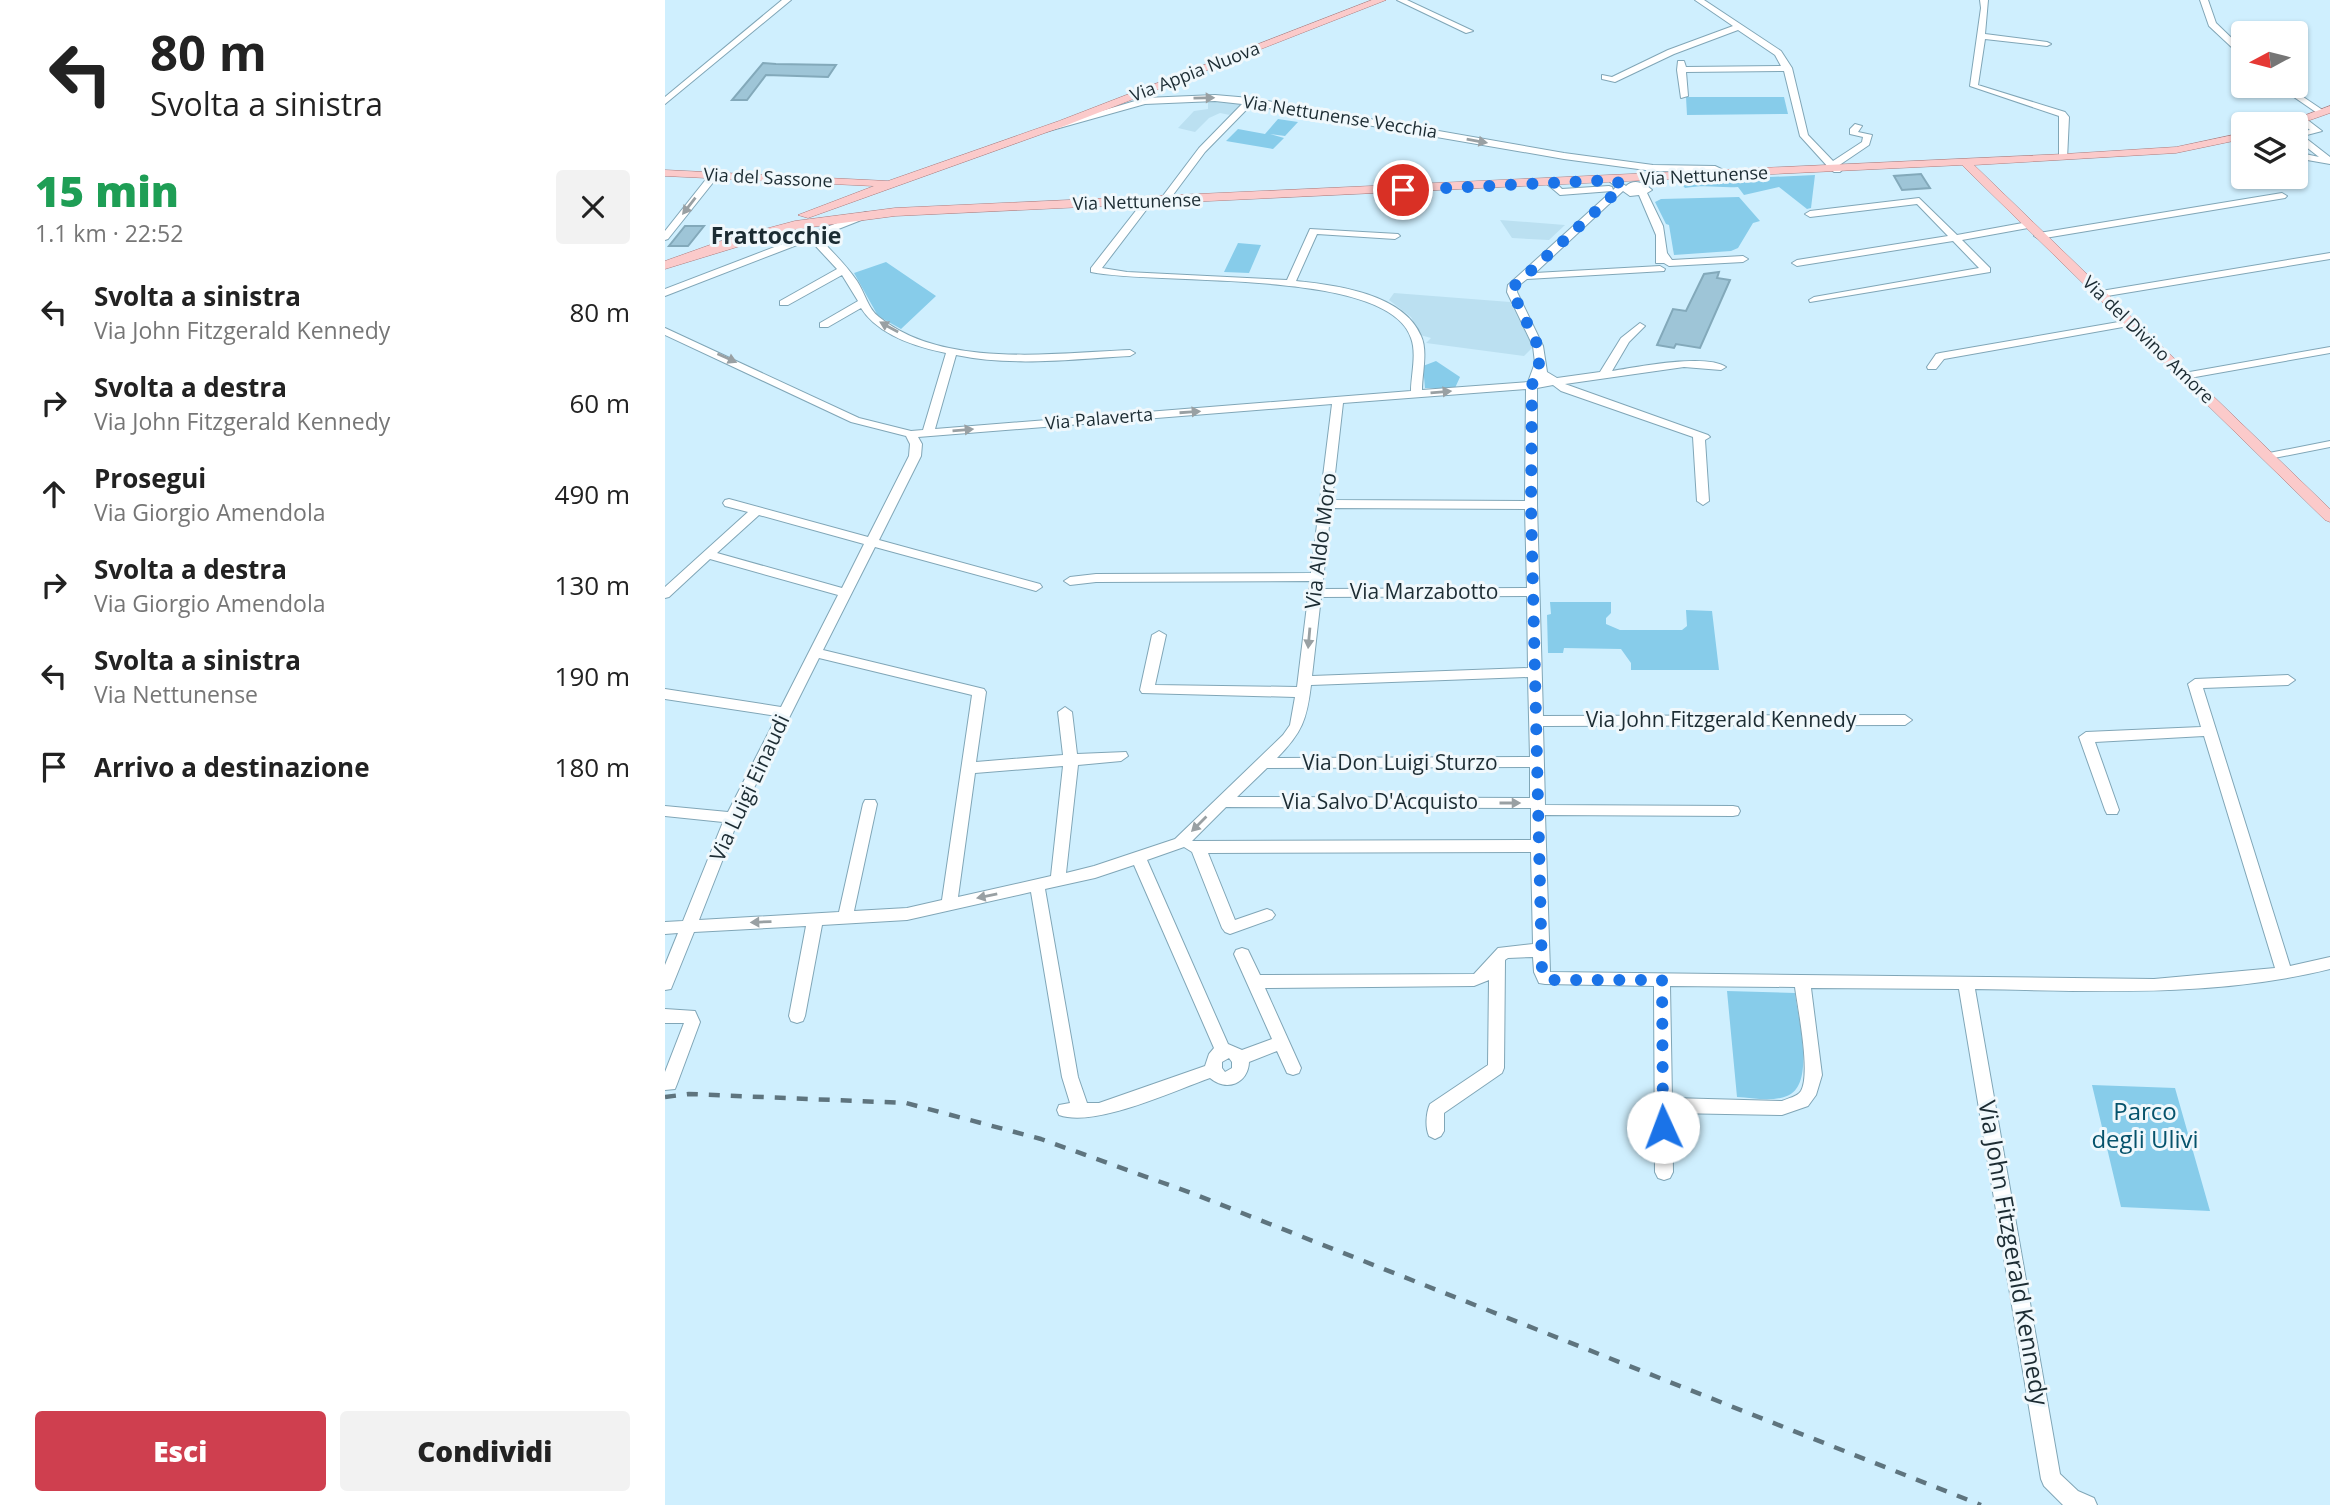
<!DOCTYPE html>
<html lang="it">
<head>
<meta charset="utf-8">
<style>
  body { margin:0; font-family:"Open Sans",sans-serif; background:#f2f2f2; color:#222; height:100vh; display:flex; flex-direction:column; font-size:26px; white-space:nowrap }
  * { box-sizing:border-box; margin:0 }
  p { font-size:23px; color:#767676 }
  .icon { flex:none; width:38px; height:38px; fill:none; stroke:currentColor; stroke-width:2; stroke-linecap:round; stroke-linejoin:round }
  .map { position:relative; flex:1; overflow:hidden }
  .panel { display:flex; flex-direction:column; background:#fff; width:665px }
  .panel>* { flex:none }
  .banner { background:#fff; color:#222; overflow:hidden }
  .needle { width:46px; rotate:263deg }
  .fabs { position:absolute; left:1566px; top:21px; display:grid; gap:14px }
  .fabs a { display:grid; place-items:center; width:77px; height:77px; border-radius:7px; background:#fff; box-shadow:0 2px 5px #0004; font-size:35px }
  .pin { position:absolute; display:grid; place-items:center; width:60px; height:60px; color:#fff; margin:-30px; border:4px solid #fff; border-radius:50%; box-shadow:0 2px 7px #0007 }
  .me { position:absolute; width:77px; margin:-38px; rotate:358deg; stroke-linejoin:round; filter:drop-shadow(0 0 5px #0008) }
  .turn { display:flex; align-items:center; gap:24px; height:147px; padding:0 35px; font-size:32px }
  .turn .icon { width:91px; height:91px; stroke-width:2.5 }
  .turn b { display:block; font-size:49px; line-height:60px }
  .round { display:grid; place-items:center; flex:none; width:74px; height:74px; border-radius:7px; background:#f2f2f2 }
  .head { display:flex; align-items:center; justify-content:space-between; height:119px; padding:0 35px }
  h1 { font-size:42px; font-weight:800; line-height:52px; color:#1e9e55 }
  .action { display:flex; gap:14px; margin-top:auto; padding:14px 35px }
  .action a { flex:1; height:80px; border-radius:7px; background:#cf3f4f; color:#fff; font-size:28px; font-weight:800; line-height:80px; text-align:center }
  .action a+a { background:#f2f2f2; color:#222 }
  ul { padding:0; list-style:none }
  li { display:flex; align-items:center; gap:21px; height:91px; padding:0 35px }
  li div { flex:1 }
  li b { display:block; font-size:26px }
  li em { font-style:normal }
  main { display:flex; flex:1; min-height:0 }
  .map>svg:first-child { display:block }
</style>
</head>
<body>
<main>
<section class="panel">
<div class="banner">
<div class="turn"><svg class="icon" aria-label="left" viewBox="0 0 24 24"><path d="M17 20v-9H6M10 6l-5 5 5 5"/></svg><div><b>80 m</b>Svolta a sinistra</div></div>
</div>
<div class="head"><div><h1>15 min</h1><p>1.1 km · 22:52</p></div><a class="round"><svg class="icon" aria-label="close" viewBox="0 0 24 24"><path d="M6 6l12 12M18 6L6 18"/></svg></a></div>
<ul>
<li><svg class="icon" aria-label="left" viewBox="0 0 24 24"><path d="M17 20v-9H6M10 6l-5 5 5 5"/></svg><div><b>Svolta a sinistra</b><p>Via John Fitzgerald Kennedy</p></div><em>80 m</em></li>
<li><svg class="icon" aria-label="right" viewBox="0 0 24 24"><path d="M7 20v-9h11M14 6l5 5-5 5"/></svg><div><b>Svolta a destra</b><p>Via John Fitzgerald Kennedy</p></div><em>60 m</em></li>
<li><svg class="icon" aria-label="ahead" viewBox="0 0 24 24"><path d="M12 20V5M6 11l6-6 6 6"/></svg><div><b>Prosegui</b><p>Via Giorgio Amendola</p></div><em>490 m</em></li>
<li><svg class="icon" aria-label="right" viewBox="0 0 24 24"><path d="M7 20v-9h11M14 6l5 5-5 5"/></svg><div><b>Svolta a destra</b><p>Via Giorgio Amendola</p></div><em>130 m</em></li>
<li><svg class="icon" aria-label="left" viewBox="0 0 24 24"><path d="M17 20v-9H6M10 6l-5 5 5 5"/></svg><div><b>Svolta a sinistra</b><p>Via Nettunense</p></div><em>190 m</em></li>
<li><svg class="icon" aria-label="arrive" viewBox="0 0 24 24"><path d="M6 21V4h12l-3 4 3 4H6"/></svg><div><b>Arrivo a destinazione</b></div><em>180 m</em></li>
</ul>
<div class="action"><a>Esci</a><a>Condividi</a></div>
</section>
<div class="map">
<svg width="1665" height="1505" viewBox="0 0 1665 1505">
  <rect width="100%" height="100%" fill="#cfeffe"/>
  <path fill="#bbe0f1" d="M543,101L577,104L565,115L555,113L544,118L530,132L513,128L529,111L543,109Z
    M835,220L900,225L884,240L847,238Z
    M729,293L845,302L868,347L859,356L761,343L766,338L755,335L746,317L724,300Z"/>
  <path fill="#87ccea" d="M1021,97H1119L1123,114L1022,115Z
    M613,119L633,122L620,136L605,134L619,138L608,149L561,141L573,129L600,134Z
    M1150,175L1146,208L1142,209L1114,187L1079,195L1073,187C1051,188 1041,184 1020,188L1014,181Z
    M1074,197L1095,221L1088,223L1073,248L1066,251L1009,255L1004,225L1001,224L990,202L996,199Z
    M573,243L596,245L584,273L559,272Z
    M221,262L271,296L236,329L213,316L189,273Z
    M771,361L795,377L790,388H760L758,366Z
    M885,602H946V613L941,618V624L955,630H1017L1022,626L1021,610L1047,611L1054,670H966V663L956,649L899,648L898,653H883L882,615L886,614Z
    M1062,991L1130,993C1133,1019 1151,1085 1122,1096C1107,1102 1088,1098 1072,1097Z
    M1427,1085L1510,1088L1545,1211L1456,1207Z"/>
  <path fill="#9ec5d7" stroke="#83a9ba" stroke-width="2" d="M98,63L111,64L171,65L163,77L101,75L82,100H67Z
    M1256,174L1265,188L1237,190L1229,176Z
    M20,226H39L23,246H4Z
    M1054,272L1052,278L1065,280L1035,348L1011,344L1009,348L992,345L1008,309L1021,311L1039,274Z"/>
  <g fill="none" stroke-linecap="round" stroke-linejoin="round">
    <g stroke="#80a6b7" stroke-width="2">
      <path id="minor" d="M117,0H126L0,104V97Z
        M732,0H742L808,31L801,33Z
        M1030,0H1039L1116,51L1127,68L1143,135L1168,161L1197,142L1198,137L1185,134V129L1190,124L1197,126L1193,132L1207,135L1204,145L1173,166L1177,170L1175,172H1169L1164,168L1135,136L1119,71L1021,72L1023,96L1016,98L1012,70L1013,61H1019L1021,67L1116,66L1110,55L1073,30L1009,54L950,82L937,79V75L947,77L1003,50L1068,26Z
        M1315,0H1323L1320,34L1382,42L1386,44L1382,46L1320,39L1313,85L1400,112L1404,117L1402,159L1394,157V116L1305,86L1316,8Z
        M1535,0H1543L1551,23L1578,49V55H1575L1544,26Z
        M1613,86H1622L1662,113L1655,115Z
        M550,95L585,98L899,153L988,165L1050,166L1069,175L1064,178L1049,172L988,171L899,159L586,105L540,152L502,203L499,204L494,201L534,148L577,104L550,101L480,104L380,132L376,129L480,98Z
        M1634,118H1640L1657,131L1638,136L1665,157V164L1631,158V152L1654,157L1631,139V132L1645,130L1634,122Z
        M46,173L54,175L3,239L0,240V231Z
        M948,177L961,186C969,178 980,183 987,190L982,193L998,226L1002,253L1007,260L1078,256L1083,259L1078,262L1004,266L999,263H991V235L974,195L965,196L958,191L870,273L995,266L1000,269L999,271L862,279L853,286L852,292L878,346L882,372L892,378L935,372L956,338L975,323L980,326L964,342L947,371C972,367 1041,353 1061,367L1056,370L1019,367L900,384L1043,435L1045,437L1040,440L1044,501L1038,505L1032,501L1028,437L896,391L888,385L872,388V505L878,716L1240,715L1247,720L1240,725L878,726L880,805L1068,806L1073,807L1075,811L1073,815L1068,816L880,815L885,972L1489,979L1610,968L1539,736L1430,742L1454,810L1452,814H1442L1440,810L1414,737L1421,732L1536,727L1523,684L1530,679L1623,675L1630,680L1623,685L1538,688L1625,966L1665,957V969C1549,998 1428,991 1310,989L1395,1474L1413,1491L1429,1498L1432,1505H1398L1379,1486L1376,1479L1294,989L1146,988L1157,1075L1151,1095L1143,1106L1117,1115L1007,1113L1008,1172L1005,1178L999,1180L993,1178L990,1172L989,986L880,984L874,983L869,972L868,957L843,958L840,960L839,1068L837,1073L779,1113V1131L776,1136L770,1139L764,1136C760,1127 761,1113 765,1104L823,1065L824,980L809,986L600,988L636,1068L634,1073L628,1075L622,1073L612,1051L584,1062C583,1084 561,1092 545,1078C508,1091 430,1128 394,1115L392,1110L394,1105L405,1103L397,1077L366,892L242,920L157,925L140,1016L138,1021L132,1023L126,1021L124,1016L141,926L29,932L8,984L6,989L0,990V965L13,933L0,934V922L18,921L58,822L0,816V806L63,812L112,716L0,699V689L116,707L173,595L45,559L4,597L0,598V587L83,512L60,506L58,503L60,500L64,499L203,537L244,456L245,444L241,436L186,422L0,335V328L194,418L246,431L258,430L281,353C251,347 213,335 196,308L163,327H155V323L193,301L177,275L123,305H115V301L172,269L145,240L0,296V289L201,212L204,213V217L153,237C167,251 181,265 192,281C200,293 203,309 214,317C278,369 389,353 465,350L470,353L465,356C408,359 348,367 291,355L270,429L746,391C746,375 752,354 746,338C723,267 491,286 426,272V268L480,199L483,198L488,201L437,268L462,272L622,280L645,229L733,234L735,236L730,239L652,234L631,281C671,285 739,294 756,336C763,351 757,374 757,390L863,382L870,363L868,346L842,292L843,285L947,191L895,195L882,184L890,182L897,189L944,186L947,187L948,190L951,187L943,180ZM861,389L860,501L667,500L678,403ZM667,404L646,573L431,574L405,577L399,581L405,585L431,582L645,581L632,687L490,685L501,635L494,631L487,635L475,690L477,693L630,697L625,725L618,735L510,839L429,866L401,873L413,765L456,761L463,756L461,752L412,754L407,712L400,707L393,712L398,755L311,762L321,692L319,689L158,650L210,547L371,591L377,587L375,584L214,540L256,456L257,444L253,437ZM666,508L860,509L862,588L657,589ZM94,515L199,544L177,588L52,553ZM862,596L863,668L647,676L656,597ZM154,658L307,695L277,900L242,908L189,911L212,804L210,800H200L198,804L174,912L34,920L74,818ZM863,677L865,757L612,758C637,733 642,719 646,685ZM398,766L386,876L293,897L310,773ZM865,767V798L572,797L602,768ZM561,807L866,808V840L527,841ZM519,847L527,852L557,928L560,932L565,934L607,919L610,915L607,911L602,909L570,920L543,853L866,852L868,944L833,948L809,974L595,975L583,950L577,948L571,950L569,954L607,1039L577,1050L563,1044L482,860ZM469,865L549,1048L544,1054L540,1066L434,1103H422L413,1077L380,889L430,878ZM1005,986L1130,987C1133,1010 1146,1073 1136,1091C1132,1097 1123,1098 1117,1101L1007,1098ZM564,1058L567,1062V1068L560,1072L557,1068V1062Z
        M1617,193L1622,196L1620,198L1374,239L1369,236L1374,233Z
        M1254,198L1292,235L1363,222L1368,225L1363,228L1297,240L1325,268V272L1145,302L1144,300L1149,297L1314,268L1288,241L1132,266L1127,263L1132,260L1283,236L1252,204L1145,217L1140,214L1145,211Z
        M1665,253V259L1436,297L1431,294L1436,291Z
        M1465,320L1469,321V325L1279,359L1271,369H1263L1262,367L1271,354L1275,353Z
        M1665,347V353L1519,379L1514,376L1519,373Z
        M1665,441V447L1604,459L1598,456L1604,453Z
        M0,1009L30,1011L35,1022L12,1084L10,1089L0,1090V1072L19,1023H0Z"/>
    </g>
    <g stroke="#ab7c7e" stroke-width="1">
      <path id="major" d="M707,0H721L402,125L143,218L133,215L209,186L0,176V170L223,181L394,121Z
        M1665,106V113L1631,125L1617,124Z
        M1578,133V139L1511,153L1309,165L1665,509V522L1660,520L1297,165L230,216L131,229L0,269V261L59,240L130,221L230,208L1399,154L1511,147Z"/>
    </g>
    <use href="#minor" fill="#fff" fill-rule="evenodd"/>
    <use href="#major" fill="#fbcaca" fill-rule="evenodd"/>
    <path stroke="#5e747e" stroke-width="4.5" stroke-dasharray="11 11" stroke-linecap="butt" d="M0,1097L24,1094L241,1103L376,1139L529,1194L1316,1505"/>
  </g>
  <defs><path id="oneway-solid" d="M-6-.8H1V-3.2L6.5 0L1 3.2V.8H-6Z" transform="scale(1.75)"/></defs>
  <g fill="#99a0a3">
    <use href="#oneway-solid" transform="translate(539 98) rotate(-1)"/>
    <use href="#oneway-solid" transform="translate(812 141) rotate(10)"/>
    <use href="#oneway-solid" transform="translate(24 206) rotate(128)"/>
    <use href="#oneway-solid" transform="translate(224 327) rotate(-151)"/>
    <use href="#oneway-solid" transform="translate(62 358) rotate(24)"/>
    <use href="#oneway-solid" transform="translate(776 392) rotate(-5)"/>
    <use href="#oneway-solid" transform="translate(525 412) rotate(-4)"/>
    <use href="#oneway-solid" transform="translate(298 430) rotate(-5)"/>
    <use href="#oneway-solid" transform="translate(644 638) rotate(95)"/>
    <use href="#oneway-solid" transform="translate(845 803)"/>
    <use href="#oneway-solid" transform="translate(534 824) rotate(135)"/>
    <use href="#oneway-solid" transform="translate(322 896) rotate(168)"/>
    <use href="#oneway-solid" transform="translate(96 922) rotate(178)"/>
  </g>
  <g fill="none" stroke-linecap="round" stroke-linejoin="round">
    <path stroke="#1a73e8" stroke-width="12" stroke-dasharray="0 21.6" d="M738,190L948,180L956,184L957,187L846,289L873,346L874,365L867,385L866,505L877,972L880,978L888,980H997L998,1127"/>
  </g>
  <g text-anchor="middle" stroke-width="6" stroke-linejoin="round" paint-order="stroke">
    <g font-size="18" fill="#1c2c33" stroke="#f0f8fc">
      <text transform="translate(530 72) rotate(-21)" y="6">Via Appia Nuova</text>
      <text transform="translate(675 117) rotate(9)" y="6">Via Nettunense Vecchia</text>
      <text transform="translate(1039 176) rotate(-3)" y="6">Via Nettunense</text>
      <text transform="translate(103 178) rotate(3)" y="6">Via del Sassone</text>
      <text transform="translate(472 202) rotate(-2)" y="6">Via Nettunense</text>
      <text transform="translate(1483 340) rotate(44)" y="6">Via del Divino Amore</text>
      <text transform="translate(434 419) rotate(-5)" y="6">Via Palaverta</text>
    </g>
    <g font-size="21" fill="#1c2c33" stroke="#f0f8fc">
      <text transform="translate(656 541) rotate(-83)" y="7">Via Aldo Moro</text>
      <text x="759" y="599">Via Marzabotto</text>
      <text x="1056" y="727">Via John Fitzgerald Kennedy</text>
      <text x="735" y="770">Via Don Luigi Sturzo</text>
      <text transform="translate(85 788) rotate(-65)" y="7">Via Luigi Einaudi</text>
      <text x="715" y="809">Via Salvo D'Acquisto</text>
    </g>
    <g font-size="23" font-weight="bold" fill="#1c2c33" stroke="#f0f8fc">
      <text x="111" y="244">Frattocchie</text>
    </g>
    <g font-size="24" fill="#06536c" stroke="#f0f8fc">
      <text x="1480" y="1120">Parco<tspan x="1480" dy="28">degli Ulivi</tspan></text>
    </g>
    <g font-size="24" fill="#1c2c33" stroke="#f0f8fc">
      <text transform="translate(1348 1253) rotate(80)" y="8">Via John Fitzgerald Kennedy</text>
    </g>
  </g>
</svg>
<div class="fabs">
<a><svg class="needle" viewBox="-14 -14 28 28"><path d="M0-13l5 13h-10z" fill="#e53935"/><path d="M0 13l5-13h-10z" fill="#767676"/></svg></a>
<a><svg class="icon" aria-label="layers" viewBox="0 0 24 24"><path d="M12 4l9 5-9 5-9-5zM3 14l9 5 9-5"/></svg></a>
</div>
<div class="pin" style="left:738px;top:190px;background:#d93025"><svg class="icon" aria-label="arrive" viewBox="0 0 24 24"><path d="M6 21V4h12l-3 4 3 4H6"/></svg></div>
<svg class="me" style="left:998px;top:1127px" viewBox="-20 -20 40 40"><circle r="19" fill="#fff"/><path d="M0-13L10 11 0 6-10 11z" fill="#1a73e8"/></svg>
</div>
</main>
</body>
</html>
